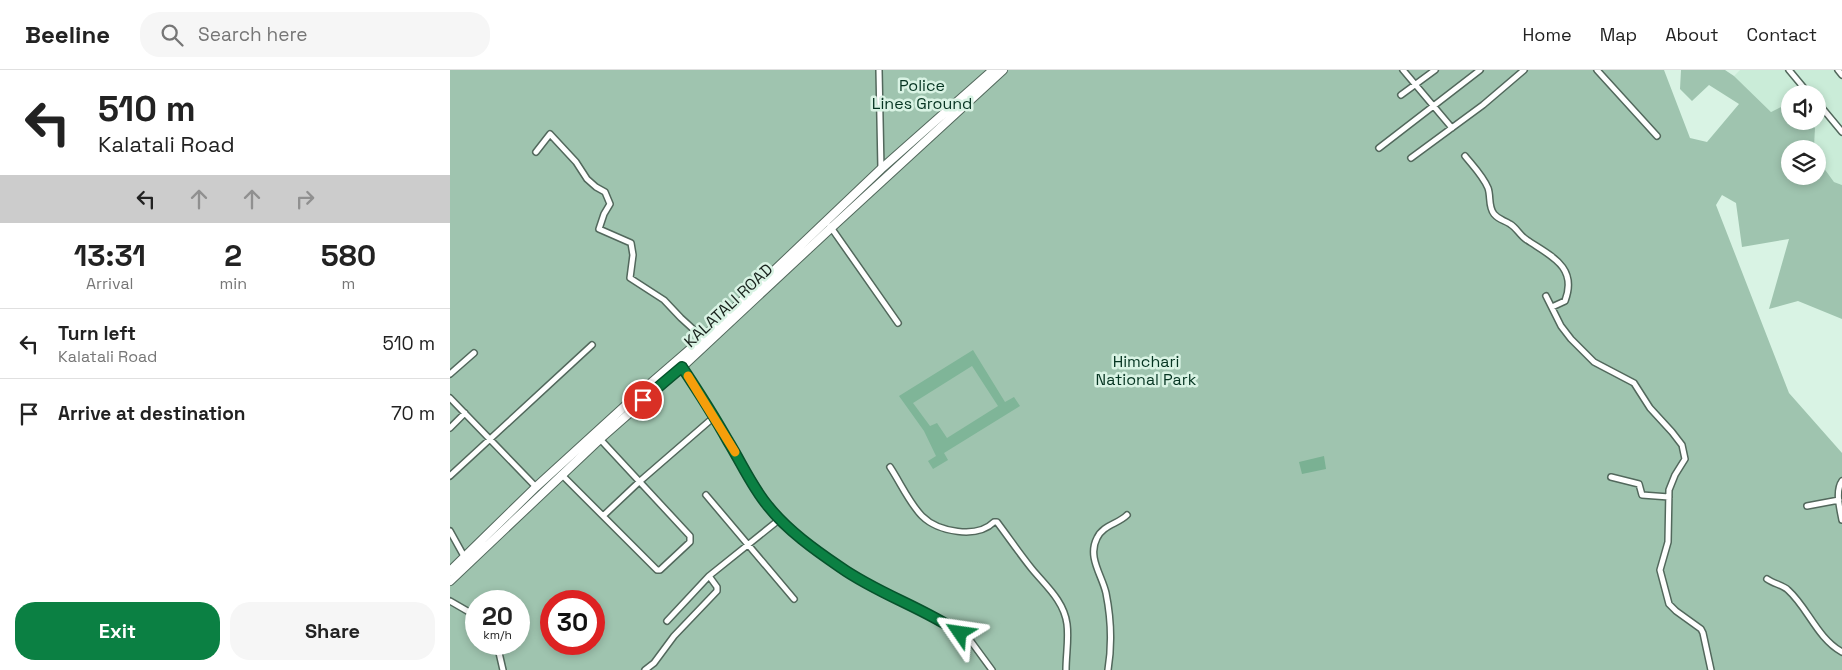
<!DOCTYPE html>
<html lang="en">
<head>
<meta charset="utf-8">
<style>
  body { margin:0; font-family:"Space Grotesk",sans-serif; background:#f6f6f6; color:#222; height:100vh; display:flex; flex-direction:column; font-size:19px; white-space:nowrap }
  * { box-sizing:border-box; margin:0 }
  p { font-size:16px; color:#767676 }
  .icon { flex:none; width:28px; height:28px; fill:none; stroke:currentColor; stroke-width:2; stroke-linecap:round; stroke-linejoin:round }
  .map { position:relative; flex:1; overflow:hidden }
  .sheet { display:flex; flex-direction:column; background:#fff; width:450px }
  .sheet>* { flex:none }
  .hud { background:#fff; color:#222; overflow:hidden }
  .controls { position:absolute; left:1331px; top:15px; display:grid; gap:10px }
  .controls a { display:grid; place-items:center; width:45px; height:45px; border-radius:50%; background:#fff; box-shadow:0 2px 8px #0003; font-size:25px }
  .speed { position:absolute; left:15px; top:520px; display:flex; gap:10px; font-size:25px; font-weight:700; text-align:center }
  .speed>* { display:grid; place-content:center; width:65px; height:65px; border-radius:50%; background:#fff; box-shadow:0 2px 8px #0003; line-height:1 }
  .speed small { font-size:12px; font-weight:400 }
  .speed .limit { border:8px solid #d22; background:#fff; color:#111 }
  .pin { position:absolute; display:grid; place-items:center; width:42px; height:42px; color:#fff; margin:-21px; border:2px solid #fff; border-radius:50%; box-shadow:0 1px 5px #0007 }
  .me { position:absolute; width:55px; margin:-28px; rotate:302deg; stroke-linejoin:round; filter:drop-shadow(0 0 4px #0008) }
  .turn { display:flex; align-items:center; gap:18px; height:105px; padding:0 15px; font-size:22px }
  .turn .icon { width:65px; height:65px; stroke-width:2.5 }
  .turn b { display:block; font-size:35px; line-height:42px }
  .lanes { display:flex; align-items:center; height:48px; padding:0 15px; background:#0003; justify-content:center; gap:25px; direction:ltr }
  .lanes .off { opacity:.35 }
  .eta { display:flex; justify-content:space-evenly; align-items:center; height:85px; text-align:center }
  .eta b { font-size:30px; font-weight:700; line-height:35px }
  .primary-button { display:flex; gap:10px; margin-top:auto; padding:10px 15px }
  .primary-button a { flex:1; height:58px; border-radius:20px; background:#0b8043; color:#fff; font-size:20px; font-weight:700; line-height:58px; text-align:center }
  .primary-button a+a { background:#f6f6f6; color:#222 }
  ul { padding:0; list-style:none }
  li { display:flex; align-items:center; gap:15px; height:70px; padding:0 15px; border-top:1px solid #e0e0e0 }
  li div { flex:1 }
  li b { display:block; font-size:19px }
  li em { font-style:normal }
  header { display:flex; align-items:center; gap:30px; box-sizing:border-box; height:70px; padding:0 25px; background:#fff; border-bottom:1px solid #e0e0e0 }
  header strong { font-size:24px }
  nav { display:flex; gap:28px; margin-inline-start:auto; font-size:18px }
  .search { width:350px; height:45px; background:#f6f6f6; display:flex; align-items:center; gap:12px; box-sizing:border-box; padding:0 18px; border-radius:20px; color:#767676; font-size:19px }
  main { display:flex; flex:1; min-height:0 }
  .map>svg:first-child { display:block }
</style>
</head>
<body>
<header>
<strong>Beeline</strong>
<div class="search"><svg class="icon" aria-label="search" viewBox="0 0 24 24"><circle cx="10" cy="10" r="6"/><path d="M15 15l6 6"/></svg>Search here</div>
<nav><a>Home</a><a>Map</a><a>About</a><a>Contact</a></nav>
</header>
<main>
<section class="sheet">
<div class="hud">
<div class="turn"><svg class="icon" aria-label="left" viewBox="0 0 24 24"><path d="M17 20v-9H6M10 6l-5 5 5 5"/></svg><div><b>510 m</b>Kalatali Road</div></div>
<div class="lanes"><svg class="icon" aria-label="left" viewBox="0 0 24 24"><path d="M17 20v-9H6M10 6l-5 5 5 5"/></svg><svg class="icon off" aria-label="ahead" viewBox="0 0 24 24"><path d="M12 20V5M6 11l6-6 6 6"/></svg><svg class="icon off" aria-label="ahead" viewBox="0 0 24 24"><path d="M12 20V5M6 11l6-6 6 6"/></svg><svg class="icon off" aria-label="right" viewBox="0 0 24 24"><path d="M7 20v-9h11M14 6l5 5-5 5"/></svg></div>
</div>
<div class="eta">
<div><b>13:31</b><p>Arrival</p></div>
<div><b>2</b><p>min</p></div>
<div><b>580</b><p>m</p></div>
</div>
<ul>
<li><svg class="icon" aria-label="left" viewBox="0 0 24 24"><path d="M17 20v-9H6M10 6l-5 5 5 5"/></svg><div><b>Turn left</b><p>Kalatali Road</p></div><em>510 m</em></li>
<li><svg class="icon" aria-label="arrive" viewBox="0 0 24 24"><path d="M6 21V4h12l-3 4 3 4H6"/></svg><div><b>Arrive at destination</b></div><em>70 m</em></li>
</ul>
<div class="primary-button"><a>Exit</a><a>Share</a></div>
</section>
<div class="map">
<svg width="1392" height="600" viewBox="0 0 1392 600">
  <rect width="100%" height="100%" fill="#d9f3e4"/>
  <path fill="#caecd8" d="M1290,0H1392V115L1384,112L1368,90V79H1364L1365,58L1358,51H1368V24H1340V33L1321,42L1284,6Z"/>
  <path fill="#9fc4af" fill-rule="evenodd" d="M0,0H1214L1240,68L1257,72L1289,34L1259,15L1242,31L1230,19L1231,0H1275L1284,6L1321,42L1339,33L1340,51H1358L1365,58L1364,79H1340V106H1368V90L1384,112L1392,115V249L1348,231L1319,239L1339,169L1292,177L1286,133L1272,125L1266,135L1339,323L1392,383V600H0ZM26,531H69V574H26ZM101,531H144V574H101Z"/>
  <path fill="#7fb598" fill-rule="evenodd" d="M523,280L555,332L564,327L570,336L494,383L498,390L483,399L478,391L486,386L474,361L449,326ZM522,296L548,336L497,368L487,353L480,356L463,333Z"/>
  <path fill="#7ab193" d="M874,386L876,399L852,404L849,392Z"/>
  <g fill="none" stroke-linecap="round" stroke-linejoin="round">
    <g stroke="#52685c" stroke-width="8">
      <path id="minor" d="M429,0L431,99
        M953,0L1002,58
        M1147,0L1207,66
        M1339,0L1359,24
        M1388,0L1392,5
        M951,25L985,0
        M1368,33L1392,62
        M929,78L1030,0
        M86,82L100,64L126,92L137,109L146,117L155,122L160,134L154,144L149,159L181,173L183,185L180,208L214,230L231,248L253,268
        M1015,86C1023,96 1033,106 1038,118C1041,126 1038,137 1044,144C1049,150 1054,150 1060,154C1067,158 1070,166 1077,170C1101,186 1128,197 1115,231L1102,237
        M961,88L1033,35L1074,0
        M380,156L448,253
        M1096,226L1111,256L1121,269L1144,292L1184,313L1200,338L1222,362L1232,375L1235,389L1225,405L1219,420L1218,472L1210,500L1219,534L1226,541L1251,559L1253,563L1261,600
        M0,304L24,283
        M0,328L86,417
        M264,347L317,435L346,464L391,498L434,524L477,543L520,570L542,600
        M0,358L15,343
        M440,397C450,412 460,434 472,446C488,462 527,469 544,452H547C559,468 570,484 582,499C596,516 614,531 617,554C619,569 616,584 616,600
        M112,405L207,500H210L240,472V466L150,369
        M0,406L142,275
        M1161,407L1189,414L1192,425L1219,427
        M1392,411C1385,421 1390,439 1392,450
        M256,425L344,529
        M1357,436L1389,430
        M153,446L189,412L264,347L232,297
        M0,461L15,488
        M1317,509C1324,514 1333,515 1338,520C1358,538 1367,568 1392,582
        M0,531L26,546
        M217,551L259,506L330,449
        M47,574L53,600
        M195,600L204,593L224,566L267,521V517L259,506
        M658,600C662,575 661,548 656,523C652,505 637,487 647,468C653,455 668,454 677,445"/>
    </g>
    <g stroke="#52685c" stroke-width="10">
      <path id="trunk" d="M0,501L86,417L187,325L253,268L431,99L543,0
        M0,511L150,369L232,297L381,158L553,0"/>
    </g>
    <use href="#minor" stroke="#fff" stroke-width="5"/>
    <use href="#trunk" stroke="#fff" stroke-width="8"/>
  </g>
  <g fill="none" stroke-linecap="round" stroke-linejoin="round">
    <g stroke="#07532c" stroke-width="12">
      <path id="route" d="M193,330L232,297C248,321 264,346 278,371C291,392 302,417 318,436C337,460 365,480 390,497C428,524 472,537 510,563"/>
    </g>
    <use href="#route" stroke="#0b8043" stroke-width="9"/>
    <path stroke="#f59e0b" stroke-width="9" d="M238,306L285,382"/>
  </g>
  <g text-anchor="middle" stroke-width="5" stroke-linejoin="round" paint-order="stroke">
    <g font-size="16" fill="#053421" stroke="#d9f3e4">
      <text x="472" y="21">Police<tspan x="472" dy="18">Lines Ground</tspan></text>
      <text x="696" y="297">Himchari<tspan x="696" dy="18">National Park</tspan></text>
    </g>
    <g font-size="16" fill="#18221c" stroke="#d9f3e4">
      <text transform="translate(278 235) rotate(-43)" y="6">KALATALI ROAD</text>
    </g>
  </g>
</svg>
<div class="controls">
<a><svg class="icon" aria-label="sound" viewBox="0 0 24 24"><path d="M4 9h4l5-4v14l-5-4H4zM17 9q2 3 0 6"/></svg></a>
<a><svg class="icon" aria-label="layers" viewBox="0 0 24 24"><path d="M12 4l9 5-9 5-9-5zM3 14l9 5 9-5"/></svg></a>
</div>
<div class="speed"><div>20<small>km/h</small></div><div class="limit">30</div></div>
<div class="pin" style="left:193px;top:330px;background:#d93025"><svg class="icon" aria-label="arrive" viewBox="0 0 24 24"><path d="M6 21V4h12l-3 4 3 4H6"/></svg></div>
<svg class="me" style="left:510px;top:563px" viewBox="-20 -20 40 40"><path d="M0-17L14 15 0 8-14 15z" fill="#0b8043" stroke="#fff" stroke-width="4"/></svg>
</div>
</main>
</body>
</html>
